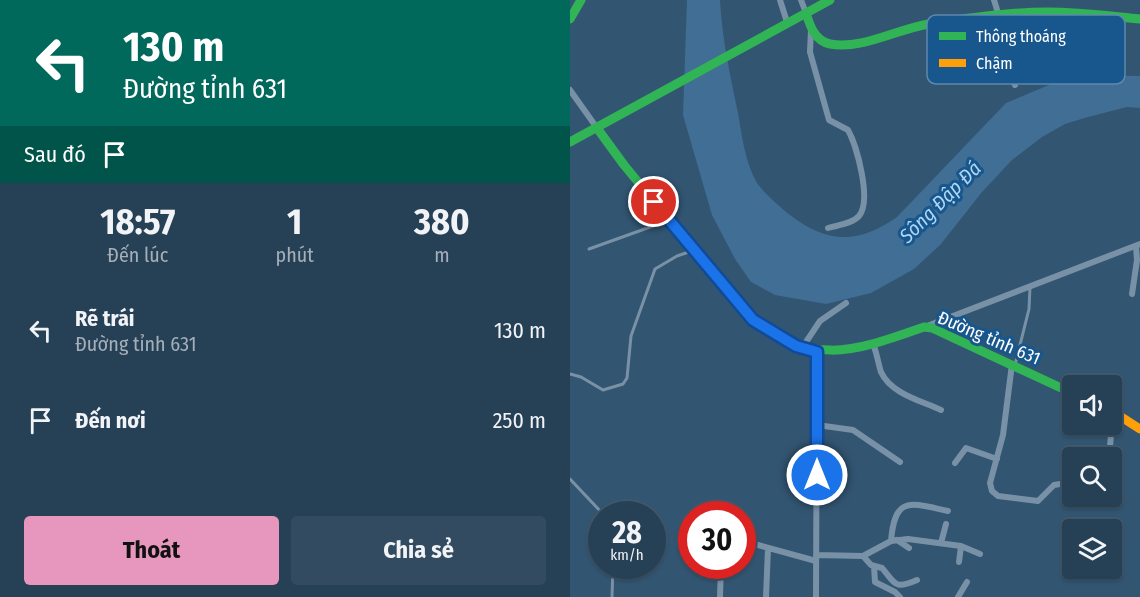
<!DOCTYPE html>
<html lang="vi">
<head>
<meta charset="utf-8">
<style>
  body { margin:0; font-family:"Fira Sans Condensed",sans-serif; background:#324b60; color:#f1f3f6; height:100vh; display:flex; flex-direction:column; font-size:22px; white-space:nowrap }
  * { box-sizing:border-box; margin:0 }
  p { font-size:20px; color:#a4afb9 }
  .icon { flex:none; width:33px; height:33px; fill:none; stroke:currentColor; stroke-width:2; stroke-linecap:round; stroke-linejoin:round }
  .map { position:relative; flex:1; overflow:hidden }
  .sheet { display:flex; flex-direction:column; background:#264056; width:570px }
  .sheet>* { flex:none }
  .hud { background:#00695c; color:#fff; overflow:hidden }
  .controls { position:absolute; left:492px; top:375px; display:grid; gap:12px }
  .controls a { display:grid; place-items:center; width:60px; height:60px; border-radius:6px; background:#264056; box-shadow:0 2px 4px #0004,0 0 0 2px #42596c; font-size:30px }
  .speed { position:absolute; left:18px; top:501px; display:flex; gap:12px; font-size:30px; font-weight:700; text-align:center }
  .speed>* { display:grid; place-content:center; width:78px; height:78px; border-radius:50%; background:#264056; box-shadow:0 2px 4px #0004,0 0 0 2px #42596c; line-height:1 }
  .speed small { font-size:15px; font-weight:400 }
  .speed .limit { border:9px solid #d22; background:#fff; color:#111 }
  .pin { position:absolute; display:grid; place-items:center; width:51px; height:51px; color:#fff; margin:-26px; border:3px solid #fff; border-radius:50%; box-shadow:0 2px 6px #0007 }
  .me { position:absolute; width:66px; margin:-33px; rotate:0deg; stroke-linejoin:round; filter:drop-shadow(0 0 4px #0008) }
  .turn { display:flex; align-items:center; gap:21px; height:126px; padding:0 24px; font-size:27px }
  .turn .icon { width:78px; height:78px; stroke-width:2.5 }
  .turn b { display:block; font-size:42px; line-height:51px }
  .then { display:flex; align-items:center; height:57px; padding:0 24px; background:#0003; gap:12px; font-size:22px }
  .eta { display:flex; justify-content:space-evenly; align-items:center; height:102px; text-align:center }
  .eta b { font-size:36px; font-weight:700; line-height:42px }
  .action { display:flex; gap:12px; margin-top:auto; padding:12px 24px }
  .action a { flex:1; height:69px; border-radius:6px; background:#e797bd; color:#111; font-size:24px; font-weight:700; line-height:69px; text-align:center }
  .action a+a { background:#324b60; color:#f1f3f6 }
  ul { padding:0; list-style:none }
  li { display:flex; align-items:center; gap:18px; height:90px; padding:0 24px }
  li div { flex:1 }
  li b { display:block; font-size:22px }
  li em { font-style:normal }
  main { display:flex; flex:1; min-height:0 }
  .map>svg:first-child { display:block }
</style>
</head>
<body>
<main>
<section class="sheet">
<div class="hud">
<div class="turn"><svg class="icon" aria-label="left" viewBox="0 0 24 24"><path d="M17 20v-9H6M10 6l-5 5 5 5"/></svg><div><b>130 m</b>Đường tỉnh 631</div></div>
<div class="then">Sau đó<svg class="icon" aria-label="arrive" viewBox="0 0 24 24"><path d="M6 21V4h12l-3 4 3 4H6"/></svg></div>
</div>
<div class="eta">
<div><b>18:57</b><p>Đến lúc</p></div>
<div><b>1</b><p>phút</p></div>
<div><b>380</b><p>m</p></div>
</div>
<ul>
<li><svg class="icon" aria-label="left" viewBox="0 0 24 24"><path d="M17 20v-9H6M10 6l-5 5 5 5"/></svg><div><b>Rẽ trái</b><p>Đường tỉnh 631</p></div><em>130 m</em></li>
<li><svg class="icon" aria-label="arrive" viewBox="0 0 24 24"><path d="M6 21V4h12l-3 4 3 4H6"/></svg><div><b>Đến nơi</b></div><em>250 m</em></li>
</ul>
<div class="action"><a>Thoát</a><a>Chia sẻ</a></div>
</section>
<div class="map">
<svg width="570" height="597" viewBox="0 0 570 597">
  <rect width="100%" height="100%" fill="#325572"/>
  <path fill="#416e94" d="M117,0H150C152,38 160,75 168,113C172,136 175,162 187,183C195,194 209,206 220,215C258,244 288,244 327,217L436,103L503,75L570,76V108L557,107L518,117L495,124L472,137L442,160L412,192L371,244L344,269L301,293L256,304L205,295L181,282L165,259L142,215L113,115Z"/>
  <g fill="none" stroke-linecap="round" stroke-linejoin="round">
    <path stroke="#7991a6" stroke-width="3" d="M19,249L97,221
      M445,365L459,309L460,287
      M0,374L11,377L33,390L53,384L57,378L61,336L85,269L107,256L122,251
      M0,479L33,514
      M42,597L43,566"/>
    <path stroke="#7991a6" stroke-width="6" d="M210,0L217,22
      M231,0L236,13
      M424,0C434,28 433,57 445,85
      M241,30L240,52L259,120L278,130C287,146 302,201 289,216C282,224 268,225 258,228
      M0,90L27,128
      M562,294L567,260L566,246
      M357,326L570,244
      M303,344C307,353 308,363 311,372C321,394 352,401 371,410
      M232,348L250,321L276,303
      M442,364L433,435L420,483L422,491L428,496L468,501L484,485L502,482
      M247,425L283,430L330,462
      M539,458L543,412
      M385,463L396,448L427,459
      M327,540L339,548
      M321,541C325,495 340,503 378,511
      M172,543H181L246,561
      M371,543L376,524
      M246,555L293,556L321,541L338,539L391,546L410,554
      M293,556L301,565L312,568C326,584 324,590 347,580
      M389,562L391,546
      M304,566L305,582L325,592L330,597
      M150,597L151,566
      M196,597L198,548
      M246,597L247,352
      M388,597L397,582"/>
    <path stroke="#30b455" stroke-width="9" d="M236,13C240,26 245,41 260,44C292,50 327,29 359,24C398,18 438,12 478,12C509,12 539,16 570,19
      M0,19L11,0
      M27,128L54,165L177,314C243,367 280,353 354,327L362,328L502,393
      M0,142L260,0"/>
    <path stroke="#ff9f0a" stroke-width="9" d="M542,411L570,429"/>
  </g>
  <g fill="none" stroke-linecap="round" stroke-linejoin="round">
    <g stroke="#114b97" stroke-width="15">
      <path id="route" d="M84,202L183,320L226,346L247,352V475"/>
    </g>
    <use href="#route" stroke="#1a73e8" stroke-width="10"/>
  </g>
  <g text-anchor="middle" stroke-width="6" stroke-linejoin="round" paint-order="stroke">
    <g font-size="18" fill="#fff" stroke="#17578d">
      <text transform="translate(419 338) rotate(23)" y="6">Đường tỉnh 631</text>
    </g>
    <g font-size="20" font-style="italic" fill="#aed7f6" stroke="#17578d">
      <text transform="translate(370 202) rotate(-45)" y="7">Sông Đập Đá</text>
    </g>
  </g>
  <rect x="357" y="15" width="198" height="69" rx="9" fill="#17578d" stroke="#5d89af" stroke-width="1.5"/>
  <rect x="369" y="32" width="27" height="8" fill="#30b455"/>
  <rect x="369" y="59" width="27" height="8" fill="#ff9f0a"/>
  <g font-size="16" fill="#fff">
    <text x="406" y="42">Thông thoáng</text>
    <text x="406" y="69">Chậm</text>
  </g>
</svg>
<div class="controls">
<a><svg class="icon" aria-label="sound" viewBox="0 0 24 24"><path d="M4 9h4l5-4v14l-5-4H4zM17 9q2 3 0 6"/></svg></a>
<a><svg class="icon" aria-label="search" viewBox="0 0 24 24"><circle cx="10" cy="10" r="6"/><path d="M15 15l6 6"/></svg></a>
<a><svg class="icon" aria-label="layers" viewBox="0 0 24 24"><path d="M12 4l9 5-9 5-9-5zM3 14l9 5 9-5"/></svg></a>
</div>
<div class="speed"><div>28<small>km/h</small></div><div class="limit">30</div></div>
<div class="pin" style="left:84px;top:202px;background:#d93025"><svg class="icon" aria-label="arrive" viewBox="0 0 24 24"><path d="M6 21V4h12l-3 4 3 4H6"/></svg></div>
<svg class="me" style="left:247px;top:475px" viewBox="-20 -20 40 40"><circle r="17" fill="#1a73e8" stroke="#fff" stroke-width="3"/><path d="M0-11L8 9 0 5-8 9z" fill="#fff"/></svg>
</div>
</main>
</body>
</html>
